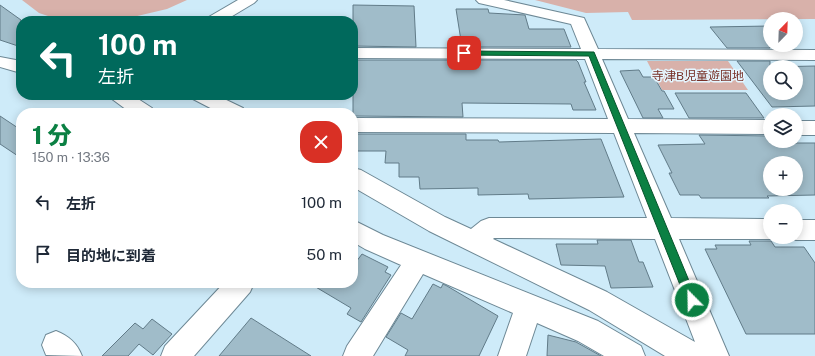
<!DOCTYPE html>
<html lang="ja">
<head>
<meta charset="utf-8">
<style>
  body { margin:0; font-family:"Public Sans","Noto Sans JP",sans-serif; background:#f6f6f7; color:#1f2937; height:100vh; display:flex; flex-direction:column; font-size:15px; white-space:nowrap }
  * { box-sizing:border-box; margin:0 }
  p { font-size:13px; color:#747a83 }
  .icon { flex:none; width:22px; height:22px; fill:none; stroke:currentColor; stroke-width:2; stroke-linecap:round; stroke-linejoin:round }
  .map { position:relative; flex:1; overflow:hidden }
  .panel { position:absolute; left:16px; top:108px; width:342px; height:180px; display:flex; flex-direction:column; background:#fff; border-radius:16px; box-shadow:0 2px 10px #0003 }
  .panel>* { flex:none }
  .hud { position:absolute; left:16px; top:16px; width:342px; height:84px; border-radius:16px; box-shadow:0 2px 10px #0003; background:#00695c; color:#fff; overflow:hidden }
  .needle { width:26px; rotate:23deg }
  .fabs { position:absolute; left:763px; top:12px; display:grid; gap:8px }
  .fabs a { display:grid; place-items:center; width:40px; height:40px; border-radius:50%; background:#fff; box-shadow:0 2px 10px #0003; font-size:20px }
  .pin { position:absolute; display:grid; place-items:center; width:34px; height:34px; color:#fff; margin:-17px; border-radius:8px; box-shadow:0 2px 6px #0006 }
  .me { position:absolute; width:44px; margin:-22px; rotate:337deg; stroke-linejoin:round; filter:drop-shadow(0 0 3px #0008) }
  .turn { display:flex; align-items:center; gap:14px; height:84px; padding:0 16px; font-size:18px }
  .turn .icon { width:52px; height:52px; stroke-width:2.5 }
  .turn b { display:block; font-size:28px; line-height:34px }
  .round { display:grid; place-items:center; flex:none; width:42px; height:42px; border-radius:16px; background:#f6f6f7 }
  .head { display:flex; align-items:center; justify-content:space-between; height:68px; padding:0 16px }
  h1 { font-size:24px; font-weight:800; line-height:30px; color:#0b8043 }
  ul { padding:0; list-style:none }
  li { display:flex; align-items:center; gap:12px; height:52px; padding:0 16px }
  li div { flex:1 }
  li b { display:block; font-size:15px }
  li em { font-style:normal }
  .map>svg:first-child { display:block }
</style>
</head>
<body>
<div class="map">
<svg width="815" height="356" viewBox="0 0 815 356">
  <rect width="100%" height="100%" fill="#ceebf9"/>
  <path fill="#d8b1aa" d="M22,0H187L167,9L116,21H63L39,13Z
    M535,0H815V19L632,20L628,12L586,13Z
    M647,61H728L748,90H662Z"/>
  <path fill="#a0bcc9" stroke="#617b88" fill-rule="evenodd" d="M0,5L21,20V47L0,40Z
    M353,5L414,6L416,47L353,46Z
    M456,9H488L489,13L525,15L529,29H564L571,47H462Z
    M770,26V48H727L710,27Z
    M353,60H576L578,62L586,82H584L596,110H573L571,104L462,103L463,117L353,116Z
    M737,61H770V67L815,66V106L772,107ZM770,67H796V93H770Z
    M639,70L643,77H654L662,91H664L674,109H658L663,118H643L620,71Z
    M675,93H746L764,118H689Z
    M0,116L21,130V158L0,144Z
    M353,134H466V140H498L499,142L601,139L624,197L529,199L528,194L478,195V188L420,189L419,177H399V163H385L386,151H353Z
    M699,135L770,136V141H780L785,143H815V195L767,196L769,198H701L699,195H680L669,173H672L658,145L705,144ZM770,163H796V189H770Z
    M597,240H631L639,262H643L653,287L611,288L605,266L561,265L556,244H598Z
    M749,241H771L775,247H804L815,263V334H746L705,249H717L715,245H751Z
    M362,254L388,267L385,272L391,275L361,322L347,314L351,308L309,283H353V266Z
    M433,284L441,288L443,284L447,286L498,316L479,356H405L408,350L386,337L401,313L412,319Z
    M251,318L311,356H219Z
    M152,319L172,334L153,355L139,344L128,356H102L135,323L143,329Z
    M548,335L576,342L601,356H547Z"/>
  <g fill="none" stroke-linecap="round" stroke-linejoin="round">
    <g stroke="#6d8895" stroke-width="2">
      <path id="minor" d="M238,0H257L254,3L224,21H205L207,18Z
        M476,0H504L584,18L598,49L815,50V60L602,59L628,119L770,120V134L634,133L671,218L770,219V237H776L770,239H679L729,356H665L589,310L429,231L353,187V168L361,170L445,217L471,229L481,221L489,218H647L614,133L353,132V118L608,119L585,59L353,58V48L581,49L571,24L479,3ZM494,238L655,239L695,342L607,292L493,239Z
        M0,57L21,61V73L0,67Z
        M110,95H132L152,108L155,113H131L112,99Z
        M191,95H216L243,108L246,113H220L193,99Z
        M796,121H815V135H796Z
        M353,220L383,235L598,321L641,346L645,356H604L578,341L537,323L526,356H498L513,313L423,274L373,356H343L347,346L401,265L365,249L353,242Z
        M796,220H815V240H796L788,237H796Z
        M224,283H254L250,292L194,356H161L165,346Z
        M56,331C69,336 77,343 82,356L46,355L42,345L46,335Z"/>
    </g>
    <use href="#minor" fill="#fff" fill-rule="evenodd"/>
  </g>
  <path fill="#0b8043" stroke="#07532c" d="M464,51L594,52L697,300L696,303L692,305L688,303L686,300L589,56L462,55L461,53Z"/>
  <g text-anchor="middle" stroke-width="3" stroke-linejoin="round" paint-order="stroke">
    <g font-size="12" fill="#783128" stroke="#e5f6ff">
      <text x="698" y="80">寺津B児童遊園地</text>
    </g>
  </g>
</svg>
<div class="fabs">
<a><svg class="needle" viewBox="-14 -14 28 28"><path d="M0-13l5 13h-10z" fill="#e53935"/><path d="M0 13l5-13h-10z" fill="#747a83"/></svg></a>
<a><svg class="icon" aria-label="search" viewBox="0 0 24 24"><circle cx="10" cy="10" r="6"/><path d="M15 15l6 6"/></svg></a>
<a><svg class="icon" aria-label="layers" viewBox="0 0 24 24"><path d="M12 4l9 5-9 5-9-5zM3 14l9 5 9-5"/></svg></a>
<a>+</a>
<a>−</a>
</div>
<div class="pin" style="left:464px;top:53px;background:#d93025"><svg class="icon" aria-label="arrive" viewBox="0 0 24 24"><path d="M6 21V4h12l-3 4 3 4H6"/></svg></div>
<svg class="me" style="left:692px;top:300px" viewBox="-20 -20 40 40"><circle r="17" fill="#0b8043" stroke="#fff" stroke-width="3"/><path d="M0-11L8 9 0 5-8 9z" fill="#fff"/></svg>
<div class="hud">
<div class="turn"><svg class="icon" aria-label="left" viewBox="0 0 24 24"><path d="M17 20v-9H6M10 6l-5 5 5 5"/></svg><div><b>100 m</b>左折</div></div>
</div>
<section class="panel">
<div class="head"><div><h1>1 分</h1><p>150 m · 13:36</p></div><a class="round" style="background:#d93025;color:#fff"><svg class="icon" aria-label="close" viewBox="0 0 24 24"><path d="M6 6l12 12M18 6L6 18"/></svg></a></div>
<ul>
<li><svg class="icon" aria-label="left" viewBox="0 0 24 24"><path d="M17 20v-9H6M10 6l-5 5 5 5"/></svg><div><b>左折</b></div><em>100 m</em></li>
<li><svg class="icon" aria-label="arrive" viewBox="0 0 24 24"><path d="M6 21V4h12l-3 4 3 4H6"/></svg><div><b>目的地に到着</b></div><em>50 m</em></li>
</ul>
</section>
</div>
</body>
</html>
